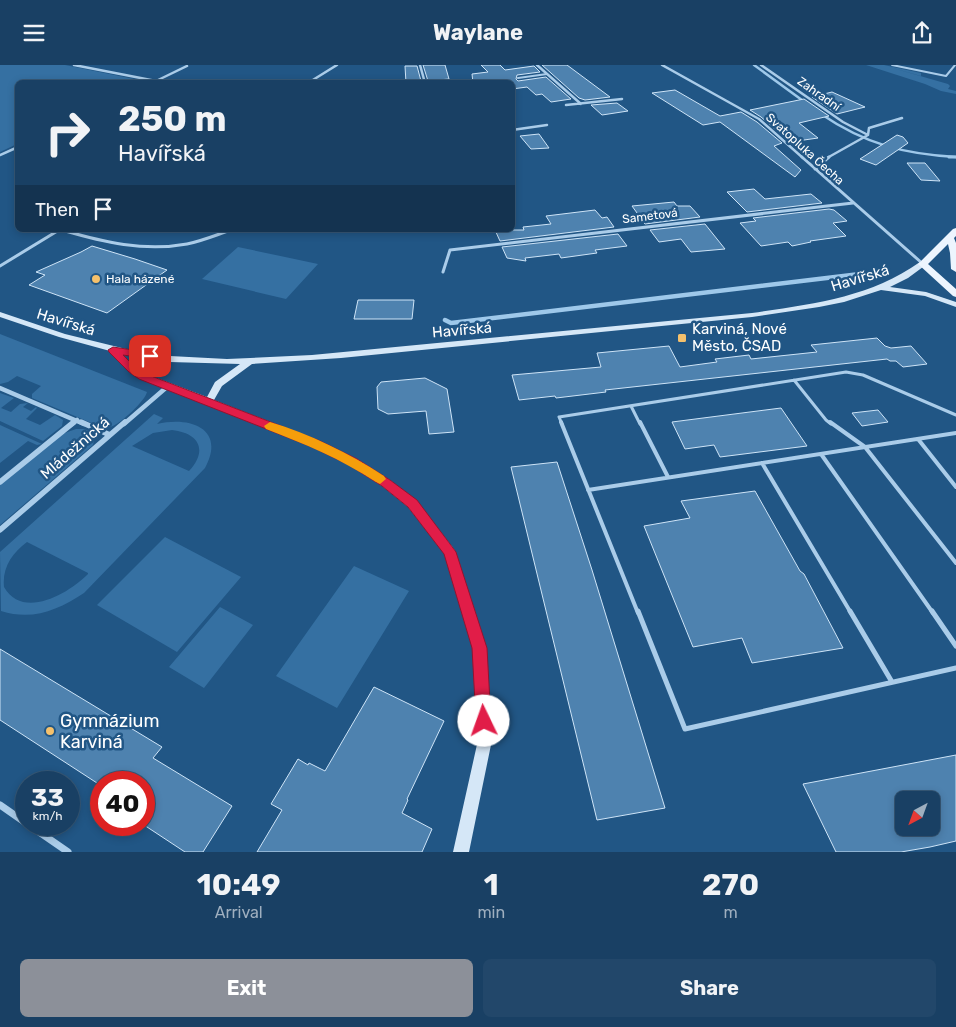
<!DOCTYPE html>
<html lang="en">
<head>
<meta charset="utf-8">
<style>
  body { margin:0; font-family:Rubik,sans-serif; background:#22476a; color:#f1f3f6; height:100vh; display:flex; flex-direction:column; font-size:19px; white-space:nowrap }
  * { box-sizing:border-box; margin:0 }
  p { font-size:16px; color:#9fafbf }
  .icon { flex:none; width:28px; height:28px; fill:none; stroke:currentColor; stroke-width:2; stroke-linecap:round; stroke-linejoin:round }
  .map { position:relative; height:787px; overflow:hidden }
  .panel { display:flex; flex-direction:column; background:#194064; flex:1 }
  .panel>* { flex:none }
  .banner { position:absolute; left:15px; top:15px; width:500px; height:152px; border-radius:8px; box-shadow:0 2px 8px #0003,0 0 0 1px #375978; background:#194064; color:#f1f3f6; overflow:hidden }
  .needle { width:32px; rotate:221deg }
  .controls { position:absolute; left:895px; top:726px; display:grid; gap:10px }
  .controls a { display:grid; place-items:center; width:45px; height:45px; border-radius:8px; background:#194064; box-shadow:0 2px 8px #0003,0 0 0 1px #375978; font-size:25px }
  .speed { position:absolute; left:15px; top:706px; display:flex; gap:10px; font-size:25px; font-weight:700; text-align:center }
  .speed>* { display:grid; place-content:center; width:65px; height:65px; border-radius:50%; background:#194064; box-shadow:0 2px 8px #0003,0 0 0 1px #375978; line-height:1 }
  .speed small { font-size:12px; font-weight:400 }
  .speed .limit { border:8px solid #d22; background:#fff; color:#111 }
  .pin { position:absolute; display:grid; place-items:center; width:42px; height:42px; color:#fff; margin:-21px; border-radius:10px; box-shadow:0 2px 8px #0006 }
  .me { position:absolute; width:55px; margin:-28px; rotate:357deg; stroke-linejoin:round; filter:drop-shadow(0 0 4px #0008) }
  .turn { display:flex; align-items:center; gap:18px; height:105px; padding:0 20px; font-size:22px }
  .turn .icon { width:65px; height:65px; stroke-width:2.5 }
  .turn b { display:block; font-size:35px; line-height:42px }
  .then { display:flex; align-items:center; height:48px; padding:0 20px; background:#0003; gap:10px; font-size:19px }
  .eta { display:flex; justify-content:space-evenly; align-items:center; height:85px; text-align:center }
  .eta b { font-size:30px; font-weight:700; line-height:35px }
  .button { display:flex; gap:10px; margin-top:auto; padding:10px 20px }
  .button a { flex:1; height:58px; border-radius:8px; background:#8c9099; color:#fff; font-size:20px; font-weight:700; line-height:58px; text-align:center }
  .button a+a { background:#22476a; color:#f1f3f6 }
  header { display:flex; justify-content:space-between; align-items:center; height:65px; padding:0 20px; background:#194064; font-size:22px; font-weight:700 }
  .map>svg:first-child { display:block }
</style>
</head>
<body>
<header><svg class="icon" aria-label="menu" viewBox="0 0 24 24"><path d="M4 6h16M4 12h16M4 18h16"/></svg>Waylane<svg class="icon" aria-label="share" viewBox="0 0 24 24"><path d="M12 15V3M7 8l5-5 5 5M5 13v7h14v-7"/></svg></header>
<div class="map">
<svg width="956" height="787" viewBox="0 0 956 787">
  <rect width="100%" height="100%" fill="#215685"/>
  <path fill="#3570a2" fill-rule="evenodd" d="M0,0H65L149,17L18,18L17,79L0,87Z
    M866,0H884L921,8V11L889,2L948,19L950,21L948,24L956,26V29L941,26L925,19Z
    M238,182L318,199L286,234L202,214Z
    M0,269L147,327C145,336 122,357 113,361C109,363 105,362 101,362L32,333V329L41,321L17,311L8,317L0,319Z
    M0,328L14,333L1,343L11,347L20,339L28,338L23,342L31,346L36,342L37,343L26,354L40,360L55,350L63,355L62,361L43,376L0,356Z
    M154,349L163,353L157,359C191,351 226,364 205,403L84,528C58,545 33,556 1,546L0,487ZM172,365C198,368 209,384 189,406L132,381L153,368ZM27,477L88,508V509C68,529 23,555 4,522C2,503 12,488 27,477Z
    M0,360L42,379L37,380L28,376L0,398Z
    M76,364H83L93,367L95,371L93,380L0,460V420L62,369Z
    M165,472L241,512L177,587L97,540Z
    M354,501L409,526L337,643L276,611Z
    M220,542L253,560L204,623L169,602Z"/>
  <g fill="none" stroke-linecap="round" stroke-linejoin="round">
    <path stroke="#9ec8ea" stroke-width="2.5" d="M754,0L806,38
      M821,49C865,79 904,89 956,92"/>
    <path stroke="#9ec8ea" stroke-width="3" d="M949,92H956
      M852,210L860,209"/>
    <path stroke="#9ec8ea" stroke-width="4.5" d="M445,255L451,258L860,209"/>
  </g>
  <path fill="#4e82af" stroke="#cee4f7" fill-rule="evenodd" d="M423,0H445L449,14L428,16Z
    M481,0H500L505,5L534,1L540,7L517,10L516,14L518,16L546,12L571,34L551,37L542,29L536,30L527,22L512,24V18H473L472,9L488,7Z
    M542,0H567L610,32L585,35L579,33Z
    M405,1H417L421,16L406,18Z
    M675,25L720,51L741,47L757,57L782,78L774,81L801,105L795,112L720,57L703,60L652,28Z
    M832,27L865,42L837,49L812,32Z
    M804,34L829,51L799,58L818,73L790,77L761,52L750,45Z
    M617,38L628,46L602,50L591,40Z
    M539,69L549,83L531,84L520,71Z
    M897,70L903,72L908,78L876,100L860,94Z
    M907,98H925L940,116L921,115Z
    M754,124L765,134L811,129L822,138L747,147L727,127Z
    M674,137L677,141H690L700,152L645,159L632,141Z
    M829,144L834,145L847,156L833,158L846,171L810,176L811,177L792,181L788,177L761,181L740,158L756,156L753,153Z
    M595,145L602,153L607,152L614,162L500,176L495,165H524L523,162L551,159L546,151Z
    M705,159L725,184L691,187L681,174L659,177L650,165Z
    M618,169L627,181L595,185L597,188L561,193L559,189L525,193L526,196L507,193L502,182Z
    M92,181L135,194L167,205L107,248L29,220L45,210L36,207L81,187Z
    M358,235H414L412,254H354Z
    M877,273L885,281L891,283L911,281L927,299L903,302L896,296H890L887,294L605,325L606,327L556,333L555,331L519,335L512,310L601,302L597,288L669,281L680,302L717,297L715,294L749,290L751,294L817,287L811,280Z
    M425,313L447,324L454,367L429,369L426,346L388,349L378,344L377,322L381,317Z
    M781,343L807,381L720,392L714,380L685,384L672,357Z
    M878,345L888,357L862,361L852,348Z
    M557,397L592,505L665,743L597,755L511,402Z
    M755,426L800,506L804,509L843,583L752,598L742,573L693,582L644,461L690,453L681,436Z
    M0,584L162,682L153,693L232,741L203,787H185L144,760V718H97L0,655Z
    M374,622L444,656L407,734L408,735L402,748L432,764L422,787H257L282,745L271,739L298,694L308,700L309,698L325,706Z
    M956,690V776L930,782L901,787H836L803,719ZM904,735H931V762H904Z"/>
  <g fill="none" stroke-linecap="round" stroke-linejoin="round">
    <path stroke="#aacce9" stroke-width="2" d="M892,0L946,11L955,0
      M518,13L547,9"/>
    <path stroke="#aacce9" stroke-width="3" d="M794,315L826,355L831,359
      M631,341L640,359
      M562,359L559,352L846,307L863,310L956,350"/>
    <path stroke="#aacce9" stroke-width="4" d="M561,357L638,548
      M640,357L668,412
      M830,357L865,382L956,498
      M918,374L956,422
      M821,389L933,548
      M762,398L851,548
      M588,425L956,368"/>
    <path stroke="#aacce9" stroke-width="5" d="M638,546L685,664L956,603
      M850,546L892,617
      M932,546L956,581"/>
    <path stroke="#aacce9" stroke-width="2.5" d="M74,0L156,16
      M420,0L425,18
      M537,0L581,39
      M662,0L759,54L803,93
      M761,0L843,57L868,70
      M154,17L187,1
      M308,18L337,0
      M566,40L622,34
      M512,65L547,60
      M0,90L18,82
      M827,93L868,70L869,63L902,53"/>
    <path stroke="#aacce9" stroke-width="3" d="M802,92L923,199
      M815,104L829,92
      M62,165C103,177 144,187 187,179C202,176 216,170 231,165
      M0,201L59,165
      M443,207L450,185L853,138"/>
    <path stroke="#aacce9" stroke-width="4.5" d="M0,323L84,359
      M72,359L77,355
      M124,359L168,321"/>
    <path stroke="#aacce9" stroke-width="5.5" d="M81,357L110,370
      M0,417L74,357
      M0,465L125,357"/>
    <path stroke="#aacce9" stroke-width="7" d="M0,740L26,758
      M29,760L68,787"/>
    <path fill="#d5e7f7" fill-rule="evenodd" d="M920,197H923L927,199L908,213L890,222L926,227L956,237V242L925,231L881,225L844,237L819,242L752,252L341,293L252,299L222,321L214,335L319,376L357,394L390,415L416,436L454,484L486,583L492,675L469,787H453L478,675L474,583L445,489L408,442L382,421L349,400L313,382L140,313L129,307L110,286L59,272L0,252V247L65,269L126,284L170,291L227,294L312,290L752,248C812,239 869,233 920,197ZM122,289L170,297L240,299L215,317L207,332L146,309L135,303Z"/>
    <path fill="#edf5fe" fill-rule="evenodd" d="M956,163V171L954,173L956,178V207L951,204L950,188L948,179L928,199L956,224V232L953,231L918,199L953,164Z"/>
  </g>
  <path fill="#e11d48" stroke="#92132f" d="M113,282L153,288V293L150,294L123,290L136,303L146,309L320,376L357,394L390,415L417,435L456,487L487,583L491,656L489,662L484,664L478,662L476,656L472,583L444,489L408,442L382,421L349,400L312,382L139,314L129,307L109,287L108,285Z"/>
  <path fill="#f59e0b" d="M270,357C310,369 349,388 384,411L386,414L380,419L376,417C341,394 305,379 266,364L264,361Z"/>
  <g fill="#f5c16c" stroke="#215685" stroke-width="2">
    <circle cx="96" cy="214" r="5"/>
    <rect x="677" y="268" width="10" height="10" rx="2.5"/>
    <circle cx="50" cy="666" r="5"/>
  </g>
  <g text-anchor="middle" stroke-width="5" stroke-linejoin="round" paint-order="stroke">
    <g font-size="12" fill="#fff" stroke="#215685">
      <text transform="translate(819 29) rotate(35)" y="4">Zahradní</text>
      <text transform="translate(805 84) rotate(42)" y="4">Svatopluka Čecha</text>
      <text transform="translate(650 151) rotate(-7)" y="4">Sametová</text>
    </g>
    <g font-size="12" fill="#fff" stroke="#215685" text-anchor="start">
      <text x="106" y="218">Hala házené</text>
    </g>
    <g font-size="15" fill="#fff" stroke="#215685">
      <text transform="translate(860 213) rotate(-17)" y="5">Havířská</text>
      <text transform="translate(66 257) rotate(17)" y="5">Havířská</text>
      <text transform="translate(462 265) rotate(-5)" y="5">Havířská</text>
      <text transform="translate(75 383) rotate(-41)" y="5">Mládežnická</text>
    </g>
    <g font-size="15" fill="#fff" stroke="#215685" text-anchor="start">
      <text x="692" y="269">Karviná, Nové<tspan x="692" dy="17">Město, ČSAD</tspan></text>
    </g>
    <g font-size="18" fill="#fff" stroke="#215685" text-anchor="start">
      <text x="60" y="662">Gymnázium<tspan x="60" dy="21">Karviná</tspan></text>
    </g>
  </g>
</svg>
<div class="controls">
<a><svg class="needle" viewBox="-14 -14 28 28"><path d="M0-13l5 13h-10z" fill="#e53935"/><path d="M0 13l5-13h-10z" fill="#9fafbf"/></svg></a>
</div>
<div class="speed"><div>33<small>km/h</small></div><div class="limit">40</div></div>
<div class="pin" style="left:150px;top:291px;background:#d93025"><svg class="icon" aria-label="arrive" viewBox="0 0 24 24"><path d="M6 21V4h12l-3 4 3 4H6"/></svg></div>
<svg class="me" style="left:484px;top:656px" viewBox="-20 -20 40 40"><circle r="19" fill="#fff"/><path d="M0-13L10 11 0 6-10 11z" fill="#e11d48"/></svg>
<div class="banner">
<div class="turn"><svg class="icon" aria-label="right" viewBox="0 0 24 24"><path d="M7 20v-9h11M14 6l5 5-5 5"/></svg><div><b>250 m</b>Havířská</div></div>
<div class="then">Then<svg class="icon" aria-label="arrive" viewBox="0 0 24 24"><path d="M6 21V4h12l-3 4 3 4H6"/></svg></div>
</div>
</div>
<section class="panel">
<div class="eta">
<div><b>10:49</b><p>Arrival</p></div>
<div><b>1</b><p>min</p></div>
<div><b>270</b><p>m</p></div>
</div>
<div class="button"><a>Exit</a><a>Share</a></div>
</section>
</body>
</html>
